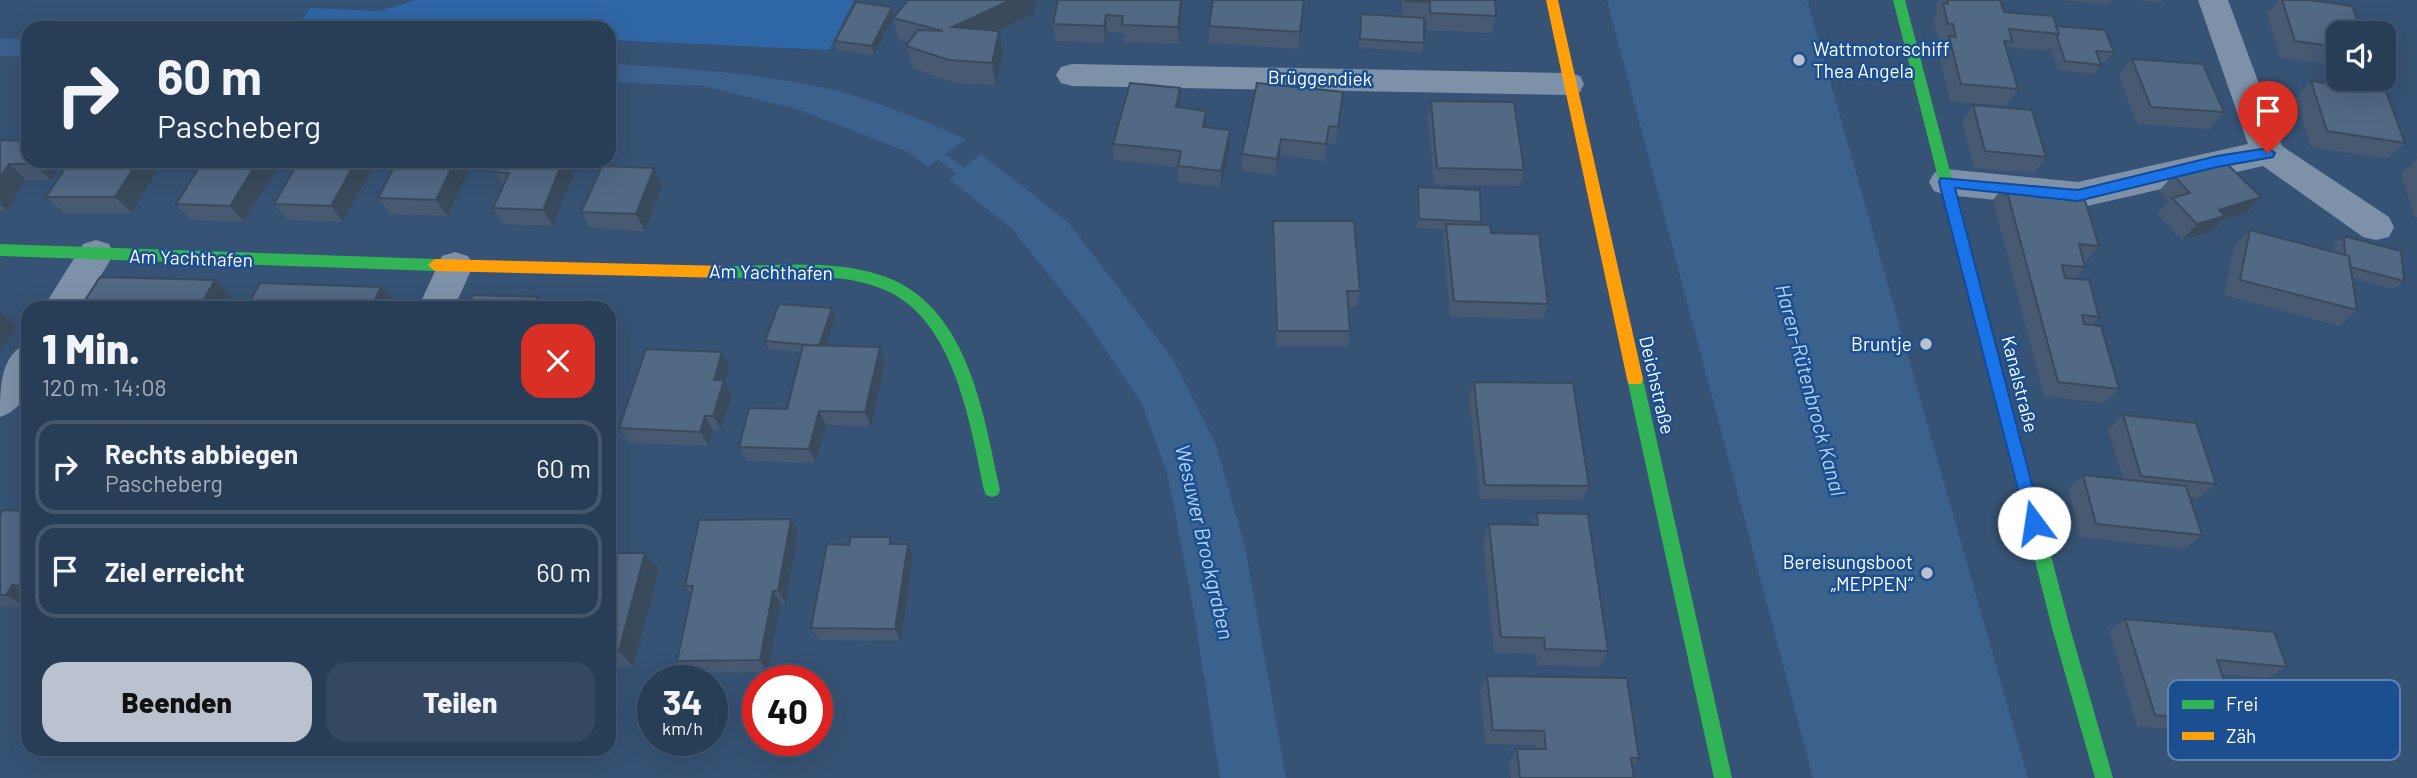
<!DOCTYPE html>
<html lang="de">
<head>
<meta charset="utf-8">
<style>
  body { margin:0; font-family:Barlow,sans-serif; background:#344961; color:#f1f3f6; height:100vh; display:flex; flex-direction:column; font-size:26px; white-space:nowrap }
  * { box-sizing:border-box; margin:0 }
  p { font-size:23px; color:#a5aeba }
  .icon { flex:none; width:38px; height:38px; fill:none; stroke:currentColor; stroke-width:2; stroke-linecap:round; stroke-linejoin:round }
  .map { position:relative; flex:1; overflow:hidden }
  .drawer { position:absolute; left:21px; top:301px; width:595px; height:455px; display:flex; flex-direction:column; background:#283e57; border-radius:21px; box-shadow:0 7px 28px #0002,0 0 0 2px #44576d }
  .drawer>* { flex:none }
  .top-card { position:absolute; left:21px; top:21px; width:595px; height:147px; border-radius:21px; box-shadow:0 7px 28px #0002,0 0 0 2px #44576d; background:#283e57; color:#f1f3f6; overflow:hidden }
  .buttons { position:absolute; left:2326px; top:21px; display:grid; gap:14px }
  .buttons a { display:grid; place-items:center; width:70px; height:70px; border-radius:14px; background:#283e57; box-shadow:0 7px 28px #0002,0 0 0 2px #44576d; font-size:35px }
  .speed { position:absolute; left:637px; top:665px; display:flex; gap:14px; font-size:35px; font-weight:700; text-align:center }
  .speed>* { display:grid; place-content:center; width:91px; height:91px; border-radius:50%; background:#283e57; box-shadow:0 7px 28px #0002,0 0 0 2px #44576d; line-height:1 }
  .speed small { font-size:18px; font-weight:400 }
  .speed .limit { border:10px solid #d22; background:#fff; color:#111 }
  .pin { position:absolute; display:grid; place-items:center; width:60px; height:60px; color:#fff; margin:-72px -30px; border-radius:50% 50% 50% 0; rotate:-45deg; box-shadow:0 0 7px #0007 }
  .pin .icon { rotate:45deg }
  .me { position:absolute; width:77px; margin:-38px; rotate:346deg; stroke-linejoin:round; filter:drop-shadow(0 0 5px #0008) }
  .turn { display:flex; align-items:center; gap:24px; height:147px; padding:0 21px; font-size:32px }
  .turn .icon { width:91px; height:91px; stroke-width:2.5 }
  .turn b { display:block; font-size:49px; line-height:60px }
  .round { display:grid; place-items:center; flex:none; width:74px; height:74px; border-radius:21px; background:#344961 }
  .headline { display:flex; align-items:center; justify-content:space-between; height:119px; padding:0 21px }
  h1 { font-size:42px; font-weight:800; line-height:52px }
  .cta { display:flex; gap:14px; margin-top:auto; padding:14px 21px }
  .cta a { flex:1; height:80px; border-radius:21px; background:#b9c2ce; color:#111; font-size:28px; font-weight:800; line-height:80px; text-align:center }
  .cta a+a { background:#344961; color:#f1f3f6 }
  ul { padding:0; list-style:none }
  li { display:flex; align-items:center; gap:21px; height:94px; margin:0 14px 10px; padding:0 7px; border:4px solid #44576d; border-radius:21px }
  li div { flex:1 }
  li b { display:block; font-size:26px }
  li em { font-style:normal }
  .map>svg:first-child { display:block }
</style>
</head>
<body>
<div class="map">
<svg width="2417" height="778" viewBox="0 0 2417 778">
  <rect width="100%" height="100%" fill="#365274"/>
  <path fill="#2f66a5" d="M416,0H854L829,50L609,40V28H359L298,25L310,8L379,11Z"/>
  <path fill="#3b618d" d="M1607,0H1807L2028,778H1813Z
    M0,38L28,39V57L0,56Z
    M609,64C680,67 751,73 821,87C871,98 920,119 966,139L928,167L908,152L797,109L703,86L609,82Z
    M981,154L1068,222L1173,359L1216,445L1245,547L1286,778H1220L1194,613L1168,476L1142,404L1086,321L1012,229L949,179Z"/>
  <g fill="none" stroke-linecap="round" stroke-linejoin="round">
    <path fill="#3b618d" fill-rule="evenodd" d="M928,142L977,177L979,180L977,183H969L924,149L922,146L924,143Z"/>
    <path fill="#7d92a8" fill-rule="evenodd" d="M2198,0H2228L2282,146L2389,217L2394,227L2389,237L2376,240L2363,237L2263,166L2078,208L1946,195L1934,191L1929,182L1934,173L1946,169L2078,182L2248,144Z
      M1072,64L1568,73L1580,76L1584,84L1580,92L1568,95L1072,86L1061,83L1056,75L1061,67Z
      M96,240L109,244L114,254L81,308H43L83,244Z
      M455,252L468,256L473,266L454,308H418L442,256Z
      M28,343C28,373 35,405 0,417C0,388 0,354 28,343Z"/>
    <path fill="#30b455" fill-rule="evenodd" d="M1893,0H1905L2070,628L2113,778H2095L2052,628Z
      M0,244L435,259L442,265L435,271L0,256Z
      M725,266C778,266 841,258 891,279C969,312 984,416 1000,490L998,495L992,497L986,495L984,490C970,423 954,315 880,288C833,270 774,278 725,278L718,272Z
      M1635,373L1641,374L1643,379L1732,778H1714L1627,379L1629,374Z"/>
    <path fill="#ff9f0a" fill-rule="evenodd" d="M1546,0H1558L1643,379L1641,384H1629L1627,379Z
      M435,259L725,266L732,272L725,278L435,271L428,265Z"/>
  </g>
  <path fill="#475a72" d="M1183,0L1179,44L1124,42L1123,33L1107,32L1105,43L1056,41L1053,24Z
    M1213,0H1305L1299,49L1209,43V26Z
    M1402,0H1495L1496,16L1492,33L1427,30V19H1424V43L1422,52L1359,48L1360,23L1402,17Z
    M1939,0H2000L2004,12L2056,26L2114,52L2107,61H2100L2101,65L2094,74L2058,70L2050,46L2047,51L2008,47L2007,50L2018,89L2006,106L1950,101L1939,53L1944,45L1943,41H1939L1933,20L1937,14L1935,8Z
    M2063,0H2111L2108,5Z
    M2136,0H2163L2161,3Z
    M2278,0H2310L2338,33V66L2280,58L2267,13Z
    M892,7L894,16L1034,14L998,31L1003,54L996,85L954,83L912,68L906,46L908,43L899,40L893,18L874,55L837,50L835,41Z
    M2132,59L2224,112L2210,129L2137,124L2119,76Z
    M2311,81L2405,143L2388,159L2311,147L2296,98Z
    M1180,88V108L1230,147L1221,187L1178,182V167L1114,160L1113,144Z
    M1343,92L1336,144L1327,143L1325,161L1280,155L1276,175L1242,171V154Z
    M1431,101L1524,170L1520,186L1434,185L1428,117Z
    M1973,105L2046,157L2034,173L1974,168L1962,121Z
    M0,140L28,161H64L51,180H26L7,210H0Z
    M2417,159V217H2415L2401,174Z
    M70,161H163L132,213H63L46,197Z
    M299,161H371L374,165L343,222L288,220L274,204Z
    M397,161H460L468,173L448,216L390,214L378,198Z
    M500,161H579L553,226L504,224L493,208L503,185L495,172Z
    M276,170L244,222L191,220L176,204Z
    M2173,175L2246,213L2221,221L2210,232L2182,240L2157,214L2169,201L2159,191Z
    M663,184L645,231L591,228L581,212Z
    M2005,184L2099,246L2085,262H2084L2085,267L2075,279L2099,317L2092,325L2119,389L2104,403L2044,396L1993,200Z
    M1418,187L1481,222V225L1491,233L1548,304L1543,319L1450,317L1443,240L1445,229L1417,228V195Z
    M1273,221L1360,291L1357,306L1348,307L1350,331L1348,346H1276L1272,237Z
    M2250,230L2335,252L2334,244L2344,236L2404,281L2394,289L2352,278L2357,310L2339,326L2224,295L2234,246Z
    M835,317L825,345L885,362L871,427L826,425L816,463L747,461L739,447L787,409L802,352L769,349L765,341Z
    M722,352L730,367L725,383L732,395L721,430H713L709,446L629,443L619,428Z
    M1474,382L1589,486L1582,500L1480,499L1469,397Z
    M2123,415L2216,484L2199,498L2189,497L2202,535L2185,549L2081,537L2068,489L2083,475L2123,479L2108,429Z
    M28,511V608L0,607V515Z
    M1537,513L1608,651L1599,667L1537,665L1536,654L1494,653L1483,542L1489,524L1532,525Z
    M791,519L798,532L786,603H781L768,672L687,673L677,661L692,594L685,586Z
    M893,544L913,557L901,641L819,640L811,628Z
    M609,551L610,553L659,570L633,667H609Z
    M2125,619L2287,667L2267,678L2222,674L2239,723L2219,734L2137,726L2109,631Z
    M1487,676L1639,758L1632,767L1634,778H1511L1509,763L1517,749H1536V745L1485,744L1480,691Z"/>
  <path fill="#394a5c" d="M1011,0H1036L1034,14L957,50L952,27Z
    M1181,0H1183L1179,44L1178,27Z
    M1304,0H1305L1299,49L1300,32Z
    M892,7L894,16L874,55L872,46Z
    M1106,15L1107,32L1105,43L1104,26Z
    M999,31L1003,54L996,85L992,63Z
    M1180,88L1181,105L1176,124V107Z
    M1206,111V127H1203Z
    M1230,130V147L1221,187V171Z
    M1281,139L1280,155L1276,175L1277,159Z
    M36,161H64L51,180L34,164Z
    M138,161H163L132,213L115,197Z
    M258,161H268L276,170L244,222L230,206Z
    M356,161H371L374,165L343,222L331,206Z
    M455,161H460L468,173L448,216L436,200Z
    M563,161H579L553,226L543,210Z
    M9,164L26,180L7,210L0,204V177Z
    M654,168L663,184L645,231L636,214Z
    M2261,197L2246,213L2221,221L2210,232L2182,240L2197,224L2219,210Z
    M215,280L231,296L224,308H199Z
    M381,287L394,302L391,308H371Z
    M538,297L545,308H533Z
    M832,308L835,317L823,354L819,346Z
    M0,312L17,326L0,351Z
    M880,347L885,362L871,427L865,412Z
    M722,352L730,367L725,383L732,395L721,430L713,416L714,380Z
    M819,411L826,425L816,463L809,449Z
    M705,416L713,430L709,446L700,432Z
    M791,519L798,532L786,603L778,591Z
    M908,544L913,557L901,641L895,629Z
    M645,553L659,570L633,667L619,651Z
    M12,585L28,594V608L6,595Z
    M773,591L781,603L768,672L760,660Z"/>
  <path fill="#526984" stroke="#394a5c" stroke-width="2" d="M908,0H1011L952,27L999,31L992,63L949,60L906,46L918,30L943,31L893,18Z
    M1058,0H1181L1178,27L1122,25L1123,16L1106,15L1104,26L1053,24Z
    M1213,0H1304L1300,32L1209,26Z
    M1405,0H1495L1496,16L1430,13V2L1405,1Z
    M1947,0H2000L2004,12L2053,16L2059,34L2009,29L2012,42L2004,41L2018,89L1961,84L1949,36L1956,37L1953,24H1948L1943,3L1948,4Z
    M2282,0H2310L2352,6L2362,33H2338V47L2295,41Z
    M856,2L892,7L872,46L835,41Z
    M1361,14L1424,18V43L1360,39Z
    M2056,26L2105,30L2114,52L2096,51L2101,65L2065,61L2057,37L2059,34Z
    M2132,59L2203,64L2224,112L2151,107Z
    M2311,81L2386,92L2405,143L2327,131Z
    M1130,83L1180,88L1176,107L1206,111L1203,127L1230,130L1221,171L1178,166L1181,151L1113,144Z
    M1257,83L1343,92L1338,127L1329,126L1326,144L1281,139L1277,159L1242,154Z
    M1431,101L1514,102L1524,170L1437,168Z
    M1973,105L2032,110L2046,157L1985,151Z
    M28,134V161H36L34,164H9L0,177V140L23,141Z
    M70,161H138L115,197H46Z
    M203,161H258L230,206L176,204Z
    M299,161H356L331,206L274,204Z
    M397,161H455L436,200L378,198Z
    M500,161H563L543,210L493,208L509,173L495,172Z
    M2224,161L2261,197L2219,210L2225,216L2197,224L2172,198L2190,193L2173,175Z
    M602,166L654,168L636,214L581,212Z
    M2005,184L2082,191L2099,246L2079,244L2085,267L2062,265L2065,278L2089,280L2099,317L2082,315L2084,324L2101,326L2119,389L2058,382Z
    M1418,187L1480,190L1481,222L1419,219Z
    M1273,221H1354L1360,291H1347L1350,331H1277Z
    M1446,224L1490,225L1491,233L1539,234L1548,304L1454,301Z
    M2250,230L2349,256L2357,310L2240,280Z
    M2344,236L2401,251L2404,281L2350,267L2349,256L2345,255Z
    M100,277L215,280L199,308H80Z
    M260,283L381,287L371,308H246Z
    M473,295L538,297L533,308H467Z
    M779,304L832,308L819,346L765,341Z
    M803,345L880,347L865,412L819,411L809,449L739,447L749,408L787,409Z
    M646,349L722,352L714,380H724L713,416H705L700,432L619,428Z
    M1474,382L1573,383L1589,486L1485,485Z
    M2123,415L2196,423L2216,484L2141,476Z
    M2083,475L2186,486L2202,535L2096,524Z
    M3,510L28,511V586L12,585L6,595H0V515Z
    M1537,513L1588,514L1608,651L1545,649L1544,638L1501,637L1489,524L1538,525Z
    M791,519L778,591H773L760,660L677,661L693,586H685L699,520Z
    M851,537H890V544H908L895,629L811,628L827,544L849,545Z
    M609,553H645L619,651H609Z
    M2125,619L2274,632L2287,667L2217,660L2239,723L2155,715Z
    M1487,676L1627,678L1639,758H1631L1634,778H1520L1517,749H1546L1544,731L1493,730Z"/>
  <path fill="#1a73e8" stroke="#114b97" stroke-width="2" d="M2268,148L2275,153L2273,157L2217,167L2078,201L1955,188L2042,523L2040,529L2034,531L2028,529L1939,182L1941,178L2078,190L2217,156Z"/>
  <g fill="#b9c2ce" stroke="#1b4f8f" stroke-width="2.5">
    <circle cx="1799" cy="60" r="7"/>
    <circle cx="1926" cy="344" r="7"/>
    <circle cx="1927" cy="573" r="7"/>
  </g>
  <g text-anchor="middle" stroke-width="5" stroke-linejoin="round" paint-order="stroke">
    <g font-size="19" fill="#fff" stroke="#1b4f8f" text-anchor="end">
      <text x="1813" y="56" text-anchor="start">Wattmotorschiff<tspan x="1813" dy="22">Thea Angela</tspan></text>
      <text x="1912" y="351">Bruntje</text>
      <text x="1913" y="569">Bereisungsboot<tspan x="1913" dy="22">„MEPPEN“</tspan></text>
    </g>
    <g font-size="19" fill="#fff" stroke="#1b4f8f">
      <text transform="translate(1320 78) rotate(1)" y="7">Brüggendiek</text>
      <text transform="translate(191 258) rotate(2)" y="7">Am Yachthafen</text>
      <text transform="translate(771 272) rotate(1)" y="7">Am Yachthafen</text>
      <text transform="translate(2020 384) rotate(76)" y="7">Kanalstraße</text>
      <text transform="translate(1657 385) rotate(77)" y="7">Deichstraße</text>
    </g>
    <g font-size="21" font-style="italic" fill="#b5d3f5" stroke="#1b4f8f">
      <text transform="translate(1810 390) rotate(75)" y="7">Haren-Rütenbrock Kanal</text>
      <text transform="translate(1204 542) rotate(77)" y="7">Wesuwer Brookgraben</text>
    </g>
  </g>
  <rect x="2168" y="680" width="232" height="80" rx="10" fill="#1b4f8f" stroke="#5f84b1" stroke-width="2"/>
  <rect x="2182" y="700" width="32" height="9" fill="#30b455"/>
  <rect x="2182" y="732" width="32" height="8" fill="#ff9f0a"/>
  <g font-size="19" fill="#fff">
    <text x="2226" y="711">Frei</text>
    <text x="2226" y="743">Zäh</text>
  </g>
</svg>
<div class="buttons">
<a><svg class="icon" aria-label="sound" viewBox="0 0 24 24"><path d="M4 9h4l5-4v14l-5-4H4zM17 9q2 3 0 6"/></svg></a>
</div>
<div class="speed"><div>34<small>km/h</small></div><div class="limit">40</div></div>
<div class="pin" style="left:2268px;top:153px;background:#d93025"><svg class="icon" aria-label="arrive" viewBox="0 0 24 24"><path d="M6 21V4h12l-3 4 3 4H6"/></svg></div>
<svg class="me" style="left:2034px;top:523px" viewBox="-20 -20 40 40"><circle r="19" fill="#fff"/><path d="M0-13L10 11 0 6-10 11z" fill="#1a73e8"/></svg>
<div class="top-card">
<div class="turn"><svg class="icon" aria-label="right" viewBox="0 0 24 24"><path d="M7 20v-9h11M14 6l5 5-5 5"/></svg><div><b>60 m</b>Pascheberg</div></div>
</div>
<section class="drawer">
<div class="headline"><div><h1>1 Min.</h1><p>120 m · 14:08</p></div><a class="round" style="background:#d93025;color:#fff"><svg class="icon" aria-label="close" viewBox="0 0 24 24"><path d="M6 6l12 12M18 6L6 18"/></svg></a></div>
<ul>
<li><svg class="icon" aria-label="right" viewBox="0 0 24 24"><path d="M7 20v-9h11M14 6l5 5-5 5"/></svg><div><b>Rechts abbiegen</b><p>Pascheberg</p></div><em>60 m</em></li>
<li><svg class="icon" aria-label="arrive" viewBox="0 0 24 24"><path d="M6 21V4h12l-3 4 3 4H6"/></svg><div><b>Ziel erreicht</b></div><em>60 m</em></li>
</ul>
<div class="cta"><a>Beenden</a><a>Teilen</a></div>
</section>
</div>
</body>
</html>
